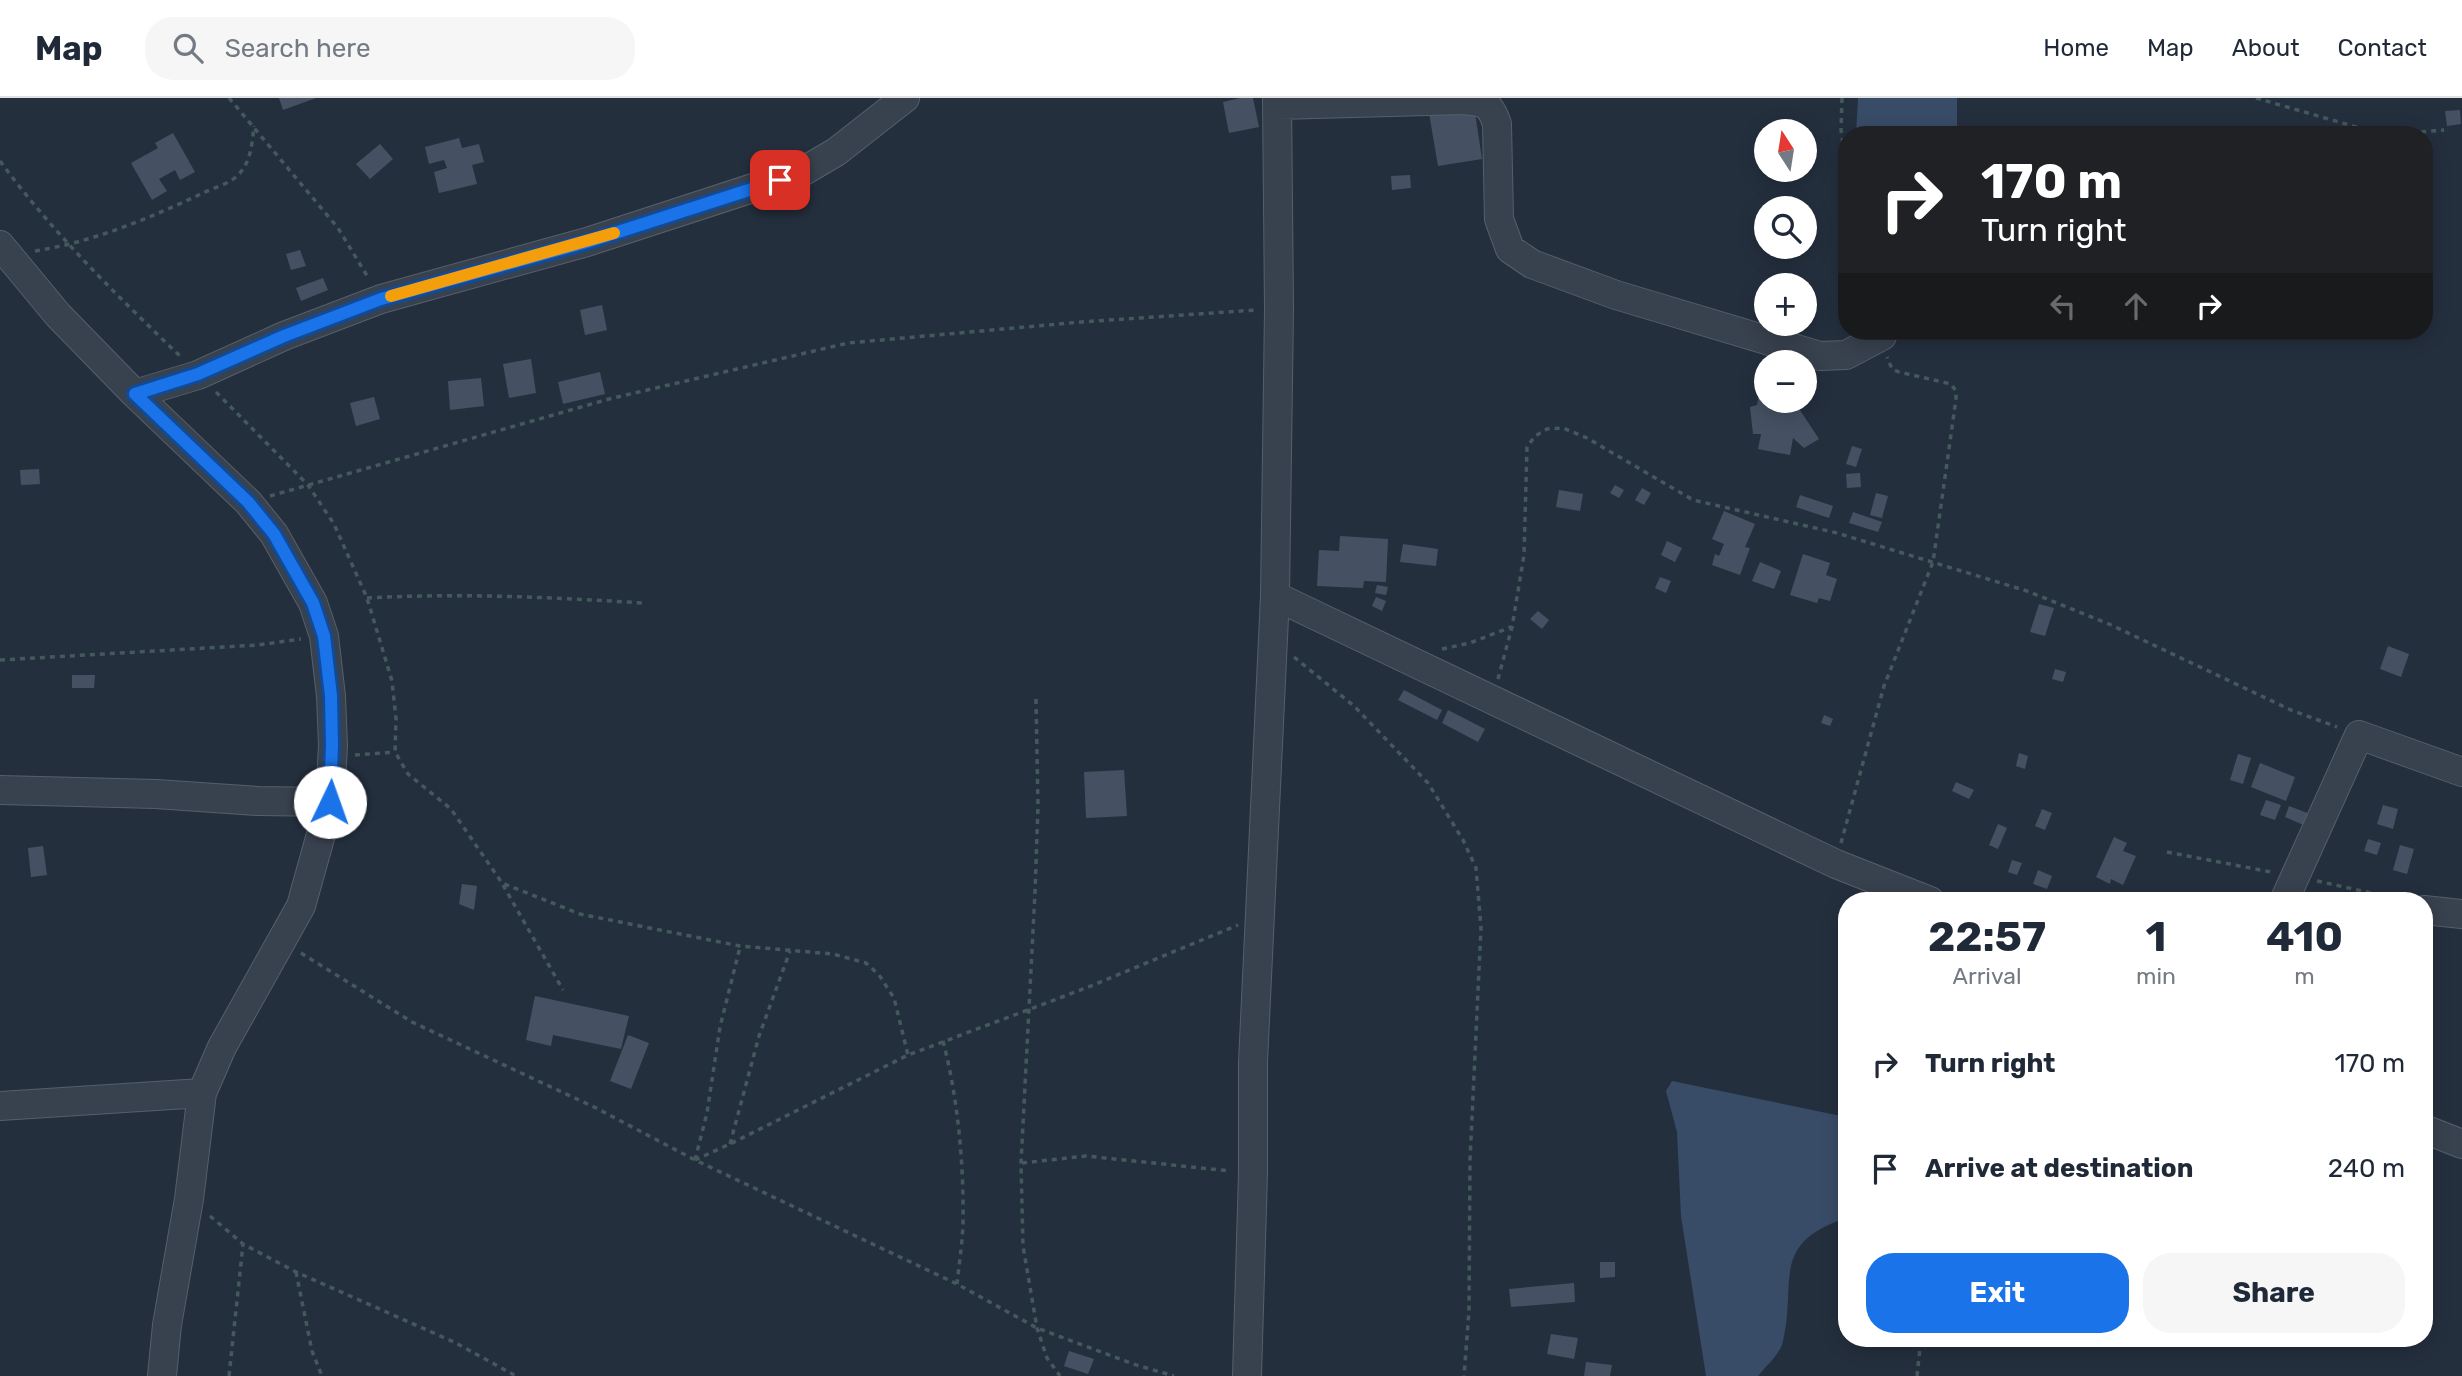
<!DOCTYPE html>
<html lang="en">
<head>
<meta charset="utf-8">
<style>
  body { margin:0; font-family:Rubik,sans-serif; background:#f6f6f7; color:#1f2937; height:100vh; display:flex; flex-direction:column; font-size:26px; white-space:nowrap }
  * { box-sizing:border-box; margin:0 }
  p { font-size:23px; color:#747a83 }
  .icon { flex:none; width:38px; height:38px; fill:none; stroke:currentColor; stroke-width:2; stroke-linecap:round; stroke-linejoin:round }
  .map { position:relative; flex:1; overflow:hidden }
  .panel { position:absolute; left:1838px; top:794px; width:595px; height:455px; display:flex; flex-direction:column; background:#fff; border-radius:28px; box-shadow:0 4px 18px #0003 }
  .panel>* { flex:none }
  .banner { position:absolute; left:1838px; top:28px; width:595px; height:214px; border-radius:28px; box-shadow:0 4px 18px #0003; background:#202124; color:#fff; overflow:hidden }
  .needle { width:46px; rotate:348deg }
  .controls { position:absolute; left:1754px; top:21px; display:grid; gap:14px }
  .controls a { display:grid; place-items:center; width:63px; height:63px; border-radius:50%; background:#fff; box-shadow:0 4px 18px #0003; font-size:35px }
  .pin { position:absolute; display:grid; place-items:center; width:60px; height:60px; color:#fff; margin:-30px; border-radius:14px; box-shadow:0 4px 10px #0006 }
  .me { position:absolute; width:77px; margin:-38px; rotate:3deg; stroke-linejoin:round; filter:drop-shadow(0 0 5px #0008) }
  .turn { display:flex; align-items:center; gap:24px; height:147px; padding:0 28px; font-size:32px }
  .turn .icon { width:91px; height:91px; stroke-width:2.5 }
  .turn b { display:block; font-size:49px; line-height:60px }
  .lanes { display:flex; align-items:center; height:66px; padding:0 28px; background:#0003; justify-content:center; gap:35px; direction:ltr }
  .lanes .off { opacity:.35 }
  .eta { display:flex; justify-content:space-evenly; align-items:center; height:119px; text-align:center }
  .eta b { font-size:42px; font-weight:700; line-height:49px }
  .primary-button { display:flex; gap:14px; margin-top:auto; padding:14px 28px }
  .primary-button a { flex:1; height:80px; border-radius:28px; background:#1a73e8; color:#fff; font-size:28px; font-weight:700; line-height:80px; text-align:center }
  .primary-button a+a { background:#f6f6f7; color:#1f2937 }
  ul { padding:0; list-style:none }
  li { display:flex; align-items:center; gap:21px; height:105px; padding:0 28px }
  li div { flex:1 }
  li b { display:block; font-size:26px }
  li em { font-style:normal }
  header { display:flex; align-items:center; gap:42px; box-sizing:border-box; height:98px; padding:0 35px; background:#fff; border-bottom:2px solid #e0e1e3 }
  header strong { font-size:33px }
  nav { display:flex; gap:38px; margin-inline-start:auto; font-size:24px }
  .search { width:490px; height:63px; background:#f6f6f7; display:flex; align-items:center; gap:18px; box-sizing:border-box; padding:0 24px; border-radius:28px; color:#747a83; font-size:26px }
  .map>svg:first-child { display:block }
</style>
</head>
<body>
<header>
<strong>Map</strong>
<div class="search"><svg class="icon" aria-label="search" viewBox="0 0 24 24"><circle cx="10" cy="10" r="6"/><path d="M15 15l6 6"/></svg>Search here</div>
<nav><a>Home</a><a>Map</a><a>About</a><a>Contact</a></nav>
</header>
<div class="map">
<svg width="2462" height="1278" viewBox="0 0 2462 1278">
  <rect width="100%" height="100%" fill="#242f3e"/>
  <path fill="#394c67" d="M1858,0H1957V37H1856Z
    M1672,983L1846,1019V1120C1769,1146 1797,1183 1783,1243C1781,1255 1766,1268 1758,1278H1706L1681,1118L1677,1034L1666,993Z"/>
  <path fill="#455162" d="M279,0H316L283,12Z
    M1240,0H1253L1259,29L1229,35L1223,4Z
    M1474,8L1482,61L1438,68L1429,15Z
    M2460,12L2461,26L2447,28L2445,13Z
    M173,35L195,74L180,82L175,72L159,81L167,93L152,102L131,65L158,50L155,45Z
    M459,40L462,50L479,46L484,64L472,67L477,86L439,95L434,74L447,70L444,62L429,66L425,49Z
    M380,46L393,61L370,81L356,66Z
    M1410,77L1411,90L1392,92L1391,78Z
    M300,152L306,168L291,172L286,156Z
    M323,180L328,192L301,203L296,190Z
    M602,207L607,232L585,237L580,212Z
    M531,261L536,295L509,300L503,266Z
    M600,274L605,296L563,306L558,284Z
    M481,280L484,308L450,312L448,283Z
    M1762,280H1766V303H1794L1819,341L1804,350L1793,340L1790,357L1758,351L1761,336H1753L1750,309L1757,307Z
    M374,299L380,321L356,328L350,305Z
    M1852,348L1862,351L1856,369L1846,366Z
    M39,371L40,386L21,387L20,372Z
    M1860,375L1861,389L1847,390L1846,376Z
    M1615,387L1624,392L1619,400L1610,395Z
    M1642,390L1651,395L1644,407L1635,402Z
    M1559,392L1583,396L1580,413L1556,409Z
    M1876,395L1888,398L1882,420L1870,417Z
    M1800,397L1833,408L1829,420L1796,409Z
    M1724,413L1755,426L1745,449L1750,450L1740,477L1712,467L1715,456L1719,458L1724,446L1712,441Z
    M1853,414L1882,424L1878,434L1849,425Z
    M1340,438L1388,441L1386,484L1364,483L1363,490L1317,488L1319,452L1339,453Z
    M1667,443L1682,450L1675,464L1661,457Z
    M1403,446L1438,451L1436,468L1400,464Z
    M1803,456L1830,465L1826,477L1837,481L1830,503L1819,500L1817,505L1790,497Z
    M1760,464L1781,473L1774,491L1752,483Z
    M1660,479L1671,483L1666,495L1655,490Z
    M1377,487L1388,489L1386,497L1375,495Z
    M1376,499L1386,503L1382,513L1372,508Z
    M2039,506L2054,510L2045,538L2030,534Z
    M1538,513L1549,522L1542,531L1530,521Z
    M2388,548L2409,556L2401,579L2380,571Z
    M2055,571L2066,574L2063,584L2052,581Z
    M72,577H95L94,590H72Z
    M1404,592L1442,612L1437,622L1398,602Z
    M1448,612L1485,631L1478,644L1442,625Z
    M1824,617L1833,621L1830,628L1821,625Z
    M2019,655L2028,658L2025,671L2016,668Z
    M2238,656L2251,660L2243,686L2230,682Z
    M2260,665L2295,679L2286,703L2251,689Z
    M1124,672L1127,718L1086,720L1084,674Z
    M1956,684L1974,692L1969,701L1952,693Z
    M2266,702L2281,707L2275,722L2260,717Z
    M2383,707L2398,711L2393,731L2377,726Z
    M2289,708L2310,716L2306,728L2285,719Z
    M2042,711L2052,715L2045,732L2035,728Z
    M1998,726L2007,730L1998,751L1989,747Z
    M2114,739L2127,745L2123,753L2136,758L2123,787L2111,781L2110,786L2096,779Z
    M2368,741L2381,745L2377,757L2364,753Z
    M2400,747L2414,751L2407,776L2393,772Z
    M43,748L47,777L31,779L28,750Z
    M2012,762L2022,765L2017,777L2008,774Z
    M2038,772L2052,778L2047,791L2033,786Z
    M462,786L477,788L474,812L459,806Z
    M535,898L629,918L621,951L553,937L551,948L526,942Z
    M628,937L649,945L631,991L610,983Z
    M1600,1164H1615V1179L1600,1180Z
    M1574,1185L1575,1204L1511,1209L1509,1191Z
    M1551,1236L1578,1240L1574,1261L1547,1256Z
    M1069,1253L1094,1261L1088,1276L1064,1268Z
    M1586,1264L1612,1267L1610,1278H1584Z"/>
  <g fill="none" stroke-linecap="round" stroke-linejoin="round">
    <g stroke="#565f6c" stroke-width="30">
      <path id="minor" d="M1278,7L1464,2C1485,4 1490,5 1497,26L1499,121L1510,151L1532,166L1616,197L1820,258L1846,257L1882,238
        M0,147L58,217L135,296L248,404L274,436L313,505L324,538L331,598L333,647L330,704L301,808L222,949L202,995L189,1101L167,1227L162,1278
        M135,296L198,277L284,238L381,201L587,144L802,74L836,54L905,0
        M1275,498L1836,766L1930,803
        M0,692L156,696L258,703L330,704
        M2284,803L2359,637L2462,674
        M2424,812L2462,816
        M0,1008L202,995
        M2424,1031L2462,1046
        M1247,1278L1253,1075V964L1275,498L1279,211L1277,0"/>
    </g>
    <path stroke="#44595c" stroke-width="3.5" stroke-dasharray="5 5" stroke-linecap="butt" d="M229,0L338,130L369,181
      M1842,0L1841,32L1846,69
      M2256,0L2370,33L2407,35L2444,32
      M0,63C52,134 117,198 181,259
      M35,153C93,144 150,120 203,95C213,90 229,86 237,78C251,65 252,46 254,28
      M216,294L308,387L334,426L367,500L392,583L396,621L395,654L408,676L451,711L502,785L580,816L740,848L833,856L866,865L879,877L894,900L908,957
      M270,398L609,301L848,245L1081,224L1256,212
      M367,500C459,495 550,499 642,505
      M1442,551L1470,545L1511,529
      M1294,559L1354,608L1428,685L1463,742L1476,770L1481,830L1470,1062L1469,1213L1464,1278
      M0,562L258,547L301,541
      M1498,581L1512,529L1524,457L1527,349L1535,338L1547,331L1563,330L1587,340L1693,402L1837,435L2027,493L2109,526L2291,612L2337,629
      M1036,601L1038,709L1035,794L1021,1065L1023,1148L1037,1230L1047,1260L1060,1278
      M355,657L395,654
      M1841,745L1884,588L1933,464L1956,301V293L1951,286L1899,274L1892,271L1887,259
      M2167,754L2271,774
      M2317,783L2367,794L2390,803
      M503,787L563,892
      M301,855L412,924L596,1010L695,1062L957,1186L1037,1230L1133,1266L1174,1278
      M943,943C958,1001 964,1066 963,1127C962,1147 959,1167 957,1186
      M730,1046L759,938L790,853
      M695,1062L730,1046L908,957L1086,890L1238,827
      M695,1062L707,1015L720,929L740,849
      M1022,1065L1086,1058L1230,1073
      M210,1118L243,1146L296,1174L454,1244L516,1278
      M296,1174L312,1253L322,1278
      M229,1278L243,1146
      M1917,1278L1921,1241"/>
    <use href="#minor" stroke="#38414e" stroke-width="28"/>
  </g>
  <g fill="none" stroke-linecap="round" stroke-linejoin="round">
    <g stroke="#114b97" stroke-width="18">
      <path id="route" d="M330,704L332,647L331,598L324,538L313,505L274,436L248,404L135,296L198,276L284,238L381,201L587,144L780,82"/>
    </g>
    <use href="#route" stroke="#1a73e8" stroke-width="12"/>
    <path stroke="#f59e0b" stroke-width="12" d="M391,198L614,135"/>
  </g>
</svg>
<div class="controls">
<a><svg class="needle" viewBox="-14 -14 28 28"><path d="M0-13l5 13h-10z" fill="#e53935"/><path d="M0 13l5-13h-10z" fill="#747a83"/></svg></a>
<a><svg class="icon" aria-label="search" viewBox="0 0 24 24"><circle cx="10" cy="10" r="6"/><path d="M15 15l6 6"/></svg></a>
<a>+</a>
<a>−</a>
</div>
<div class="pin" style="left:780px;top:82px;background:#d93025"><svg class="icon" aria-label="arrive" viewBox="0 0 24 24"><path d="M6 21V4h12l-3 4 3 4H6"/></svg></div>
<svg class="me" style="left:330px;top:704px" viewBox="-20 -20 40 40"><circle r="19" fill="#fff"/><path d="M0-13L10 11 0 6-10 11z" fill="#1a73e8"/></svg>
<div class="banner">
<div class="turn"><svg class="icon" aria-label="right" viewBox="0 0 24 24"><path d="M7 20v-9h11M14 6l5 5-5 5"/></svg><div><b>170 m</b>Turn right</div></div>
<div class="lanes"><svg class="icon off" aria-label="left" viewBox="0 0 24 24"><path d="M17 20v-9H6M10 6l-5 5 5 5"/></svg><svg class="icon off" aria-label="ahead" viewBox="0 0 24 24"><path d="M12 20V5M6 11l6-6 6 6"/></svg><svg class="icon" aria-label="right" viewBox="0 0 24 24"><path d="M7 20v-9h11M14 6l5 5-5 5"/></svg></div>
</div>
<section class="panel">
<div class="eta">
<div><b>22:57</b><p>Arrival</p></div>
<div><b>1</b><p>min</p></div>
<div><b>410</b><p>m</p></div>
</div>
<ul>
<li><svg class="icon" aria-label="right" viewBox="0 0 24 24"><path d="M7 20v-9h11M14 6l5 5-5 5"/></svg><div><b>Turn right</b></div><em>170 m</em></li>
<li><svg class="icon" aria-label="arrive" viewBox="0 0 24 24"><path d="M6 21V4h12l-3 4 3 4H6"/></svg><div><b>Arrive at destination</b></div><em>240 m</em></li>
</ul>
<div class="primary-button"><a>Exit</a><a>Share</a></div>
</section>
</div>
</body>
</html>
